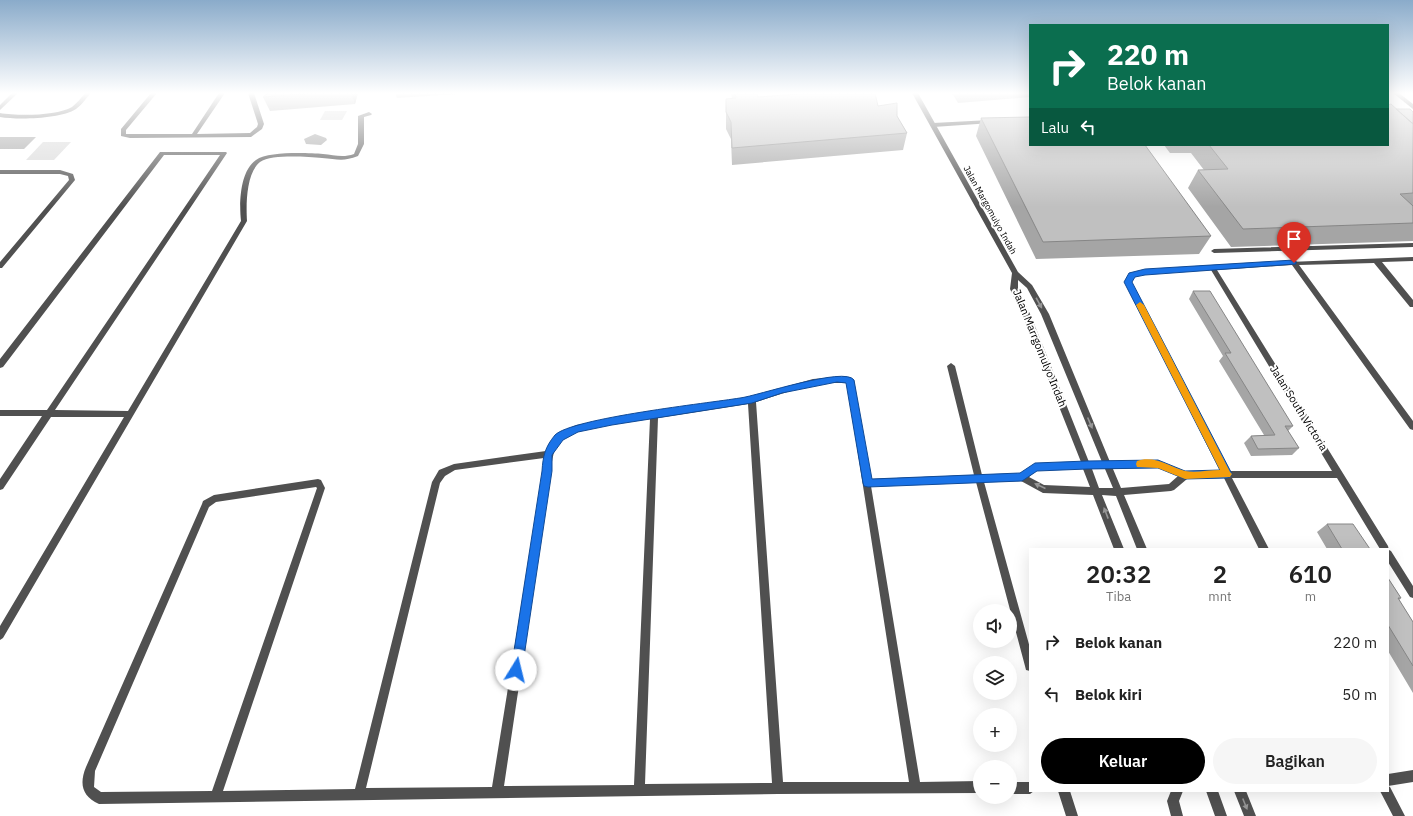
<!DOCTYPE html>
<html lang="id">
<head>
<meta charset="utf-8">
<style>
  body { margin:0; font-family:"IBM Plex Sans",sans-serif; background:#f6f6f6; color:#222; height:100vh; display:flex; flex-direction:column; font-size:15px; white-space:nowrap }
  * { box-sizing:border-box; margin:0 }
  p { font-size:13px; color:#767676 }
  .icon { flex:none; width:22px; height:22px; fill:none; stroke:currentColor; stroke-width:2; stroke-linecap:round; stroke-linejoin:round }
  .map { position:relative; flex:1; overflow:hidden }
  .panel { position:absolute; left:1029px; top:548px; width:360px; height:244px; display:flex; flex-direction:column; background:#fff; border-radius:0px; box-shadow:0 4px 16px #0002 }
  .panel>* { flex:none }
  .banner { position:absolute; left:1029px; top:24px; width:360px; height:122px; border-radius:0px; box-shadow:0 4px 16px #0002; background:#0b6e4f; color:#fff; overflow:hidden }
  .controls { position:absolute; left:973px; top:604px; display:grid; gap:8px }
  .controls a { display:grid; place-items:center; width:44px; height:44px; border-radius:50%; background:#fff; box-shadow:0 4px 16px #0002; font-size:20px }
  .pin { position:absolute; display:grid; place-items:center; width:34px; height:34px; color:#fff; margin:-41px -17px; border-radius:50% 50% 50% 0; rotate:-45deg; box-shadow:0 0 4px #0007 }
  .pin .icon { rotate:45deg }
  .me { position:absolute; width:44px; margin:-22px; rotate:9deg; stroke-linejoin:round; filter:drop-shadow(0 0 3px #0008) }
  .turn { display:flex; align-items:center; gap:14px; height:84px; padding:0 12px; font-size:18px }
  .turn .icon { width:52px; height:52px; stroke-width:2.5 }
  .turn b { display:block; font-size:28px; line-height:34px }
  .then { display:flex; align-items:center; height:38px; padding:0 12px; background:#0003; gap:8px; font-size:15px }
  .eta { display:flex; justify-content:space-evenly; align-items:center; height:68px; text-align:center }
  .eta b { font-size:24px; font-weight:600; line-height:28px }
  .primary-button { display:flex; gap:8px; margin-top:auto; padding:8px 12px }
  .primary-button a { flex:1; height:46px; border-radius:24px; background:#000; color:#fff; font-size:16px; font-weight:600; line-height:46px; text-align:center }
  .primary-button a+a { background:#f6f6f6; color:#222 }
  ul { padding:0; list-style:none }
  li { display:flex; align-items:center; gap:12px; height:52px; padding:0 12px }
  li div { flex:1 }
  li b { display:block; font-size:15px }
  li em { font-style:normal }
  .map>svg:first-child { display:block }
</style>
</head>
<body>
<div class="map">
<svg width="1413" height="816" viewBox="0 0 1413 816">
  <rect width="100%" height="100%" fill="#fff"/>
  <path fill="#d7d7d7" d="M325,111H347L342,120H320Z
    M43,142H71L54,160H26Z"/>
  <path fill="#9e9e9e" d="M315,134L326,138L327,140L321,145L306,144L304,139Z
    M0,137H36L24,149H0Z"/>
  <g fill="none" stroke-linecap="round" stroke-linejoin="round">
    <path fill="#505050" fill-rule="evenodd" d="M1393,93H1399L1413,104V109Z
      M990,120L993,122L992,123L933,127L930,125L933,123Z
      M1413,243V247L1214,253L1211,251L1214,249Z
      M1171,791H1183L1179,801L1183,816H1171L1167,801Z"/>
    <path fill="#505050" fill-rule="evenodd" d="M12,93H18L0,110V105Z
      M85,93H91C86,98 82,105 76,109C60,119 18,120 0,117V113C17,116 57,116 72,107C77,103 81,98 85,93Z
      M151,93H157L126,130V134H192L219,93H225L197,134L250,133L257,127L258,124L248,93H254L264,124L262,129L251,137L130,138L121,136V129Z
      M912,93H918L1018,272L1032,285L1049,314L1110,462L1158,461L1185,471H1220L1125,282L1130,273L1145,270L1212,265L1413,257V261L1382,262L1413,300V307H1410L1374,263L1299,265L1413,421V430L1410,429L1292,265L1217,270L1388,546L1389,550L1391,551L1413,586V598L1410,597L1388,562V549H1380L1337,478H1232L1269,549H1259L1224,478L1187,479L1174,490L1171,491L1124,495L1147,549H1137L1116,496L1102,495L1124,549H1114L1093,495L1043,493L1021,481L984,482L1030,648V671L1026,670L1025,666L976,482L871,486L920,782L980,781V793L778,794L99,804C82,796 79,784 86,767L202,504L203,501L214,495L318,479L321,480L325,488L223,791L355,789L432,482L439,470L454,464L546,451L556,435L576,425L752,397L788,386L813,379L838,377H850L854,380L870,479L974,475L947,366L951,363L955,366L982,475L1020,474L1035,464L1081,462L1023,316L1010,289L1012,273ZM1211,270L1332,471H1229L1131,282L1134,277L1145,274ZM1018,280L1027,288L1041,314L1102,462H1089L1031,316L1018,289ZM826,383H847L909,782H783L756,402L800,388ZM748,404L772,783L645,784L658,418ZM650,419L634,785L504,786L551,471C552,460 553,448 562,439C575,428 631,422 650,419ZM544,458L543,471L492,787L366,788L440,483L445,476L455,470ZM1158,467L1178,476L1169,484L1121,488L1113,469ZM1083,469L1090,487L1044,485L1029,477L1037,470ZM1092,469H1105L1113,488H1099ZM316,487L317,488L212,791L101,792L94,787L95,771L209,507L216,502Z
      M369,112L372,114L371,115L364,117V144L358,156C343,162 337,159 322,158C307,157 272,154 260,162C246,173 246,205 247,221L3,638L0,640V626L124,417H51L3,489L0,490V479L42,416H0V410H47L220,155H164L3,367L0,368V359L160,152H226L227,153L55,410L128,411L241,221C239,203 240,171 256,160C268,151 308,153 323,154C334,155 343,158 354,154L358,144V116Z
      M0,170H60L73,174L75,180L2,268H0V262L69,180L68,176L60,174H0Z
      M1413,770V782L1388,786V774Z
      M1010,782H1030V791H1034L1030,794H1010Z
      M1388,786L1390,787L1405,816H1393L1380,791H1388Z
      M1058,791H1070L1078,816H1066Z
      M1206,791H1218L1227,816H1215Z
      M1234,791H1246L1256,816H1244Z"/>
  </g>
  <path fill="#a5a5a5" d="M268,93H358L355,104L270,111L263,97Z
    M395,93H472L397,98Z
    M731,93H757L758,97L878,106L897,116L907,133L903,150L732,165L731,139L726,129V99H732Z
    M952,93H1030V97L958,103Z
    M1396,109L1413,112V241L1231,247L1188,188L1198,170H1204L1191,153H1170L1164,145H1388Z
    M981,118L1211,236L1199,254L1036,259L976,136Z
    M1193,291L1293,426L1288,431L1299,448L1292,455L1251,456L1244,443L1251,436L1264,435L1219,361L1223,356L1189,299Z
    M1327,524L1370,549H1327L1317,532Z
    M1388,578L1401,598L1399,600L1413,622V693L1388,651Z"/>
  <path fill="#868686" d="M351,93H358L355,104Z"/>
  <path fill="#c0c0c0" stroke="#868686" d="M268,93H315L263,97Z
    M735,93H757L758,97L811,93H875L878,106L897,103V116L907,133L732,148L731,122L726,112V99L736,98Z
    M1391,104L1413,124V193L1400,194L1413,206V223L1243,229L1198,170L1228,169L1209,145H1388V105Z
    M1396,109H1410L1413,112V123H1412Z
    M1030,117V145H1145L1211,236L1043,242L981,118Z
    M1193,291H1210L1293,426H1285L1299,448L1258,449L1251,436L1275,435L1225,353H1231Z
    M1327,524H1353L1370,549H1342Z
    M1388,578L1401,598H1398L1413,622V666L1388,625Z"/>
  <defs><path id="oneway-solid" d="M-6-.8H1V-3.2L6.5 0L1 3.2V.8H-6Z"/></defs>
  <g fill="#969696">
    <use href="#oneway-solid" transform="translate(1039 303) rotate(61)"/>
    <use href="#oneway-solid" transform="translate(1090 423) rotate(67)"/>
    <use href="#oneway-solid" transform="translate(1040 486) rotate(-156)"/>
    <use href="#oneway-solid" transform="translate(1106 513) rotate(-111)"/>
    <use href="#oneway-solid" transform="translate(1245 804) rotate(68)"/>
  </g>
  <linearGradient id="sky" x2="0" y2="1"><stop stop-color="#8aabca"/><stop offset="0.45" stop-color="#fff"/><stop offset="1" stop-color="#fff" stop-opacity="0"/></linearGradient>
  <rect width="1413" height="207" fill="url(#sky)"/>
  <path fill="#1a73e8" stroke="#114b97" d="M1294,260L1296,261V264L1145,275L1135,277L1132,282L1232,474L1230,477L1227,478L1185,479L1158,468L1087,469L1037,471L1022,481L868,487L864,486L863,483L846,383L837,382L782,393L752,403L612,425L578,432L563,440L552,455V471L522,670L520,674L516,676L512,674L511,670L542,471C543,456 545,447 555,435C572,418 709,403 740,398C757,396 845,366 854,380L872,479L1020,473L1035,463L1087,461L1158,460L1185,471L1220,470L1124,282L1129,273L1145,269Z"/>
  <path fill="#f59e0b" d="M1140,302L1144,305L1230,472L1232,474L1230,477L1185,479L1158,468L1137,467L1136,464L1137,461C1155,455 1169,467 1185,471C1196,473 1209,470 1220,470L1136,305Z"/>
  <g text-anchor="middle" stroke-width="4" stroke-linejoin="round" paint-order="stroke">
    <g font-size="9" fill="#000" stroke="#fff">
      <text transform="translate(990 210) rotate(61)" y="3">Jalan Margomulyo Indah</text>
    </g>
    <g font-size="11" fill="#000" stroke="#fff">
      <text transform="translate(1040 348) rotate(68)" y="4">Jalan Marrgomulyo Indah</text>
      <text transform="translate(1299 408) rotate(58)" y="4">Jalan South Victoria</text>
    </g>
  </g>
</svg>
<div class="controls">
<a><svg class="icon" aria-label="sound" viewBox="0 0 24 24"><path d="M4 9h4l5-4v14l-5-4H4zM17 9q2 3 0 6"/></svg></a>
<a><svg class="icon" aria-label="layers" viewBox="0 0 24 24"><path d="M12 4l9 5-9 5-9-5zM3 14l9 5 9-5"/></svg></a>
<a>+</a>
<a>−</a>
</div>
<div class="pin" style="left:1294px;top:263px;background:#d93025"><svg class="icon" aria-label="arrive" viewBox="0 0 24 24"><path d="M6 21V4h12l-3 4 3 4H6"/></svg></div>
<svg class="me" style="left:516px;top:670px" viewBox="-20 -20 40 40"><circle r="19" fill="#fff"/><path d="M0-13L10 11 0 6-10 11z" fill="#1a73e8"/></svg>
<div class="banner">
<div class="turn"><svg class="icon" aria-label="right" viewBox="0 0 24 24"><path d="M7 20v-9h11M14 6l5 5-5 5"/></svg><div><b>220 m</b>Belok kanan</div></div>
<div class="then">Lalu<svg class="icon" aria-label="left" viewBox="0 0 24 24"><path d="M17 20v-9H6M10 6l-5 5 5 5"/></svg></div>
</div>
<section class="panel">
<div class="eta">
<div><b>20:32</b><p>Tiba</p></div>
<div><b>2</b><p>mnt</p></div>
<div><b>610</b><p>m</p></div>
</div>
<ul>
<li><svg class="icon" aria-label="right" viewBox="0 0 24 24"><path d="M7 20v-9h11M14 6l5 5-5 5"/></svg><div><b>Belok kanan</b></div><em>220 m</em></li>
<li><svg class="icon" aria-label="left" viewBox="0 0 24 24"><path d="M17 20v-9H6M10 6l-5 5 5 5"/></svg><div><b>Belok kiri</b></div><em>50 m</em></li>
</ul>
<div class="primary-button"><a>Keluar</a><a>Bagikan</a></div>
</section>
</div>
</body>
</html>
